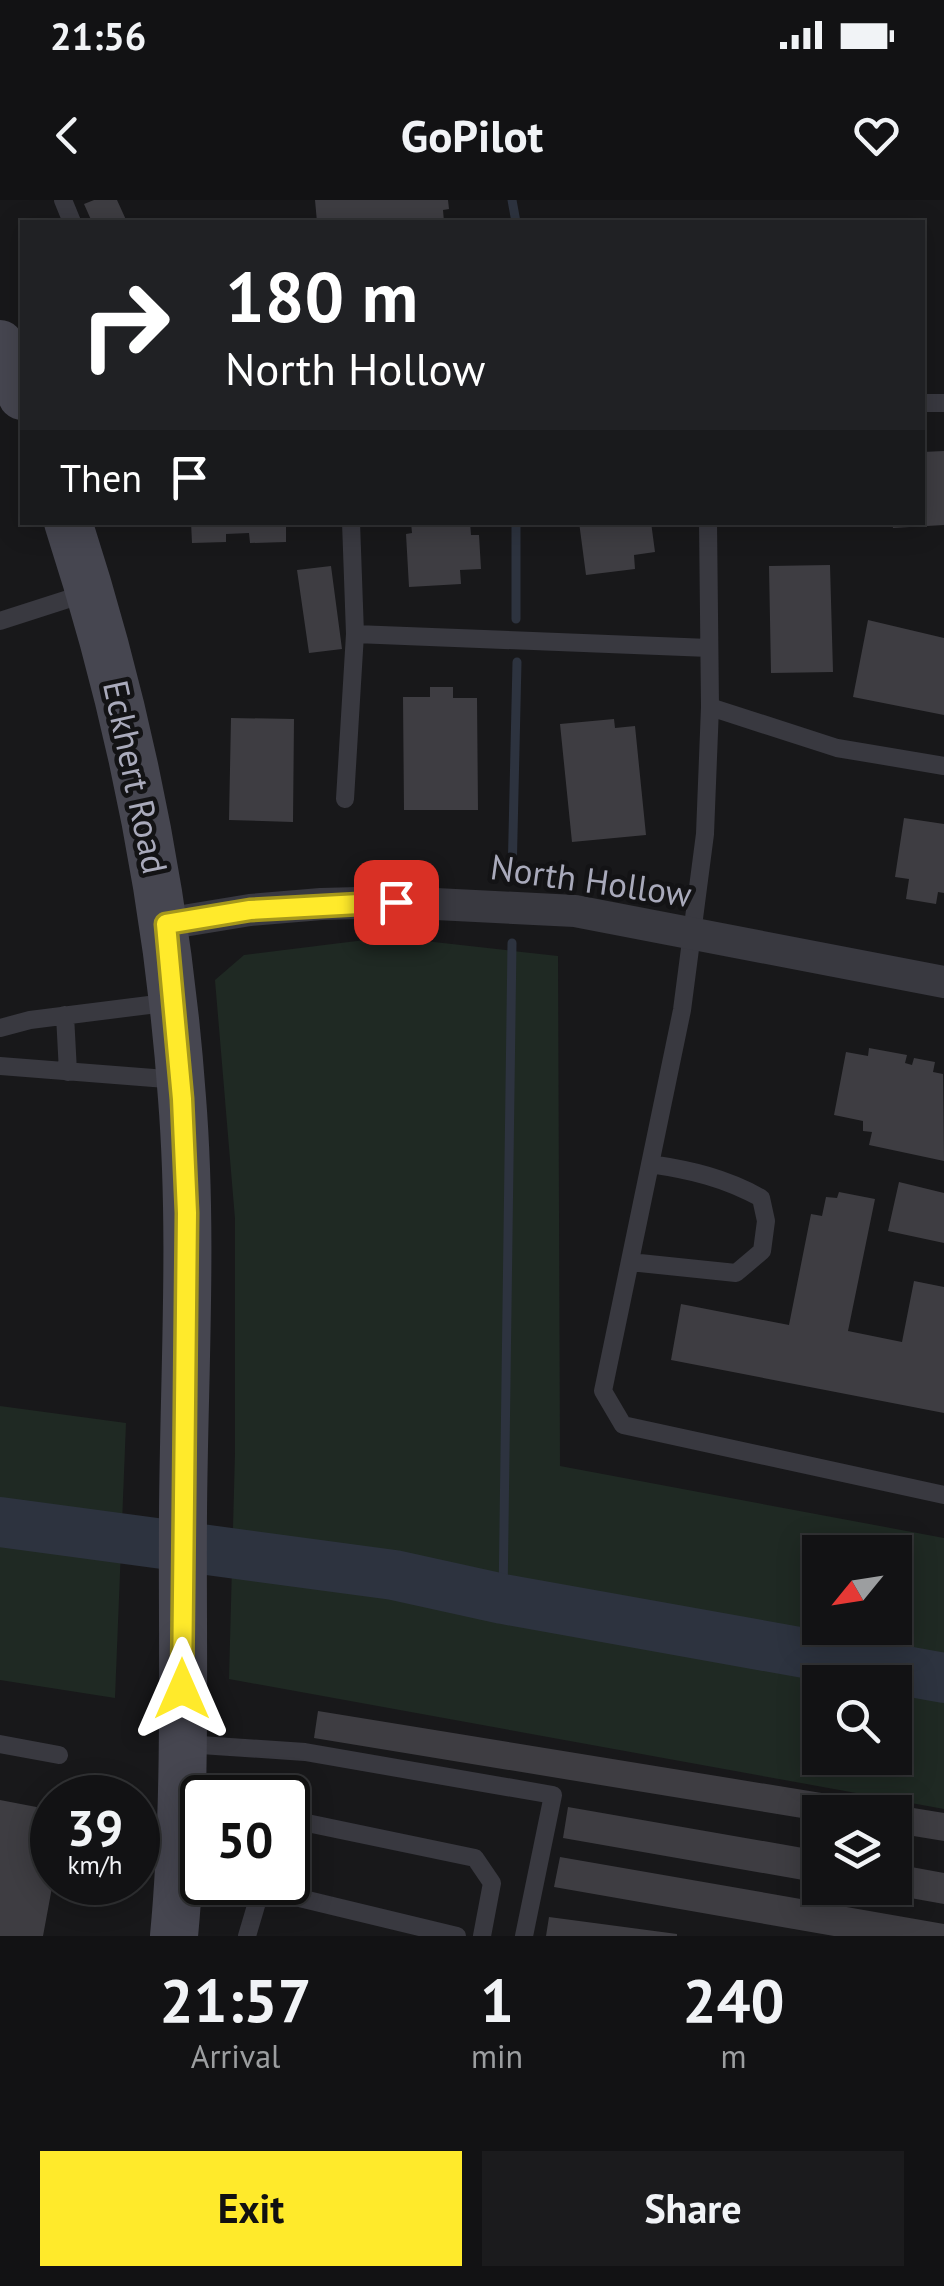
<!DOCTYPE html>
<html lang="en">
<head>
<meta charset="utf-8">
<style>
  body { margin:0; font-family:"PT Sans",sans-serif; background:#1b1b1d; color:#f1f3f6; height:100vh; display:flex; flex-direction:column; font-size:38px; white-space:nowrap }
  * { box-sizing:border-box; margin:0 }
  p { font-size:32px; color:#9c9ea0 }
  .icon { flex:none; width:55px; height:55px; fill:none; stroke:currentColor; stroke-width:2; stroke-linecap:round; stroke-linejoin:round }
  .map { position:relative; height:1736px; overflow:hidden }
  .details { display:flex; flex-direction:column; background:#121214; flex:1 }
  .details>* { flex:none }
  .banner { position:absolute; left:20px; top:20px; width:905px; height:305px; border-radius:0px; box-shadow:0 5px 25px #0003,0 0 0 2px #313234; background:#202124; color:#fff; overflow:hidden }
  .needle { width:65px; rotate:240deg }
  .controls { position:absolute; left:802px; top:1335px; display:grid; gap:20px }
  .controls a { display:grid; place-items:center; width:110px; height:110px; border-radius:0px; background:#121214; box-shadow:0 5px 25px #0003,0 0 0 2px #313234; font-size:50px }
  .speed { position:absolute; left:30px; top:1575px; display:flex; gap:20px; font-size:50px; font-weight:700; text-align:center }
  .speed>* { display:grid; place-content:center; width:130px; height:130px; border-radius:50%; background:#121214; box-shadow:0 5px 25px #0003,0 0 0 2px #313234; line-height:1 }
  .speed small { font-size:25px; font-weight:400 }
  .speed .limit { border:5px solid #111; border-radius:15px; background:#fff; color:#111 }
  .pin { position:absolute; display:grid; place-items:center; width:85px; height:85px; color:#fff; margin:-42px; border-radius:20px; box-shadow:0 5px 15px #0006 }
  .me { position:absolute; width:110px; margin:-55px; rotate:0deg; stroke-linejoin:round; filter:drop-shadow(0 0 8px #0008) }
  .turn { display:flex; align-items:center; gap:35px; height:210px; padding:0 40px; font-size:45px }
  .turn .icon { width:130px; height:130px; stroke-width:2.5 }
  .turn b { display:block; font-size:70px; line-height:85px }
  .then { display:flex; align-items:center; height:95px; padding:0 40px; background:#0003; gap:20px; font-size:38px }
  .eta { display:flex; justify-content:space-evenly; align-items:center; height:170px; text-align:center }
  .eta b { font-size:60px; font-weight:600; line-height:70px }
  .cta { display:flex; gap:20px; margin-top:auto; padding:20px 40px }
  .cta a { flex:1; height:115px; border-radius:0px; background:#ffea2b; color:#111; font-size:40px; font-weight:600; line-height:115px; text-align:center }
  .cta a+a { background:#1b1b1d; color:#f1f3f6 }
  .status { display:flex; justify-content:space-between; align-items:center; height:70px; padding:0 50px; background:#121214; direction:ltr }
  .status svg { height:28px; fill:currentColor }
  header { display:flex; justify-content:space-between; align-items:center; height:130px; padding:0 40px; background:#121214; font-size:45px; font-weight:600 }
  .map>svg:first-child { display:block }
</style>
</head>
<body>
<div class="status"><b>21:56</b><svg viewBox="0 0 49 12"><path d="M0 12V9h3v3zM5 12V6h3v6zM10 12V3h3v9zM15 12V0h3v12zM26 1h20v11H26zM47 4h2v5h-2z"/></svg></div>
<header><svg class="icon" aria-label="back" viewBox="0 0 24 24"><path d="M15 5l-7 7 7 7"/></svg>GoPilot<svg class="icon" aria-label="heart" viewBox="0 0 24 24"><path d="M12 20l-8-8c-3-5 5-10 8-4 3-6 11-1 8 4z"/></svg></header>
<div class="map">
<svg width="944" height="1736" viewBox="0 0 944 1736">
  <rect width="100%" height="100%" fill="#18181a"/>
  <path fill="#1f2923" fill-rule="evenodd" d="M389,737L558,756L560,1266L944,1338V1609L229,1479L235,1253V1019L215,780L244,755ZM820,1352H895V1428H820ZM820,1482H895V1558H820Z
    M0,1206L126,1223L115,1498L0,1480Z"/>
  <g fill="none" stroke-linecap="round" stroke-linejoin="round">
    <path stroke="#2d333f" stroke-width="9" d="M512,0L516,22
      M516,322V419
      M512,678L517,462
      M503,1399L512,743"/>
    <path stroke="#2d333f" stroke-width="50" d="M0,1322L394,1375L503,1399L944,1478"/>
  </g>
  <path fill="#3e3d42" d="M94,0H117L127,22H92L84,4Z
    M315,0H448L449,9L443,10L444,22H317Z
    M944,251V325L893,328L892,322H922V252Z
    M191,322H286V342L250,343L249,333L226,334V342L192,343Z
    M411,322H470L471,335H479L481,369L460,370L461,384L409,387L406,334L412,333Z
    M579,322H651L655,352L634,355L635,369L586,375Z
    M830,365L833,472L771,473L769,366Z
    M331,366L342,449L309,453L297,370Z
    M868,420L944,438V515L853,497Z
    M430,487H453V498H477L478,610H404L403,497H430Z
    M231,518L294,519L293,622L229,620Z
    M614,519L615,528L635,526L646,635L572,642L560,524Z
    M904,618L944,624V693L938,692L936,704L906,699L909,679L895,677Z
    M869,848L907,855L905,863L912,865L914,858L935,862L933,872L943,874L944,961L869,945L872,932L863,931V921L834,915L846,852L868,856Z
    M899,982L944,993V1043L888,1031Z
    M839,992L875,999L848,1131L902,1142L914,1081L944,1087V1213L671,1160L681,1104L789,1125L811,1014L822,1016L826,997L837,998Z
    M318,1511L944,1613V1641L895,1633V1612H820V1621L314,1538Z
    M0,1600L52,1610L53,1682L43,1736H0Z
    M568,1607L820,1651V1683L563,1638Z
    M560,1657L944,1724V1736H834L554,1687Z
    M895,1664L944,1673V1704L860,1689L895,1688Z
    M549,1717L677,1734V1736H546Z"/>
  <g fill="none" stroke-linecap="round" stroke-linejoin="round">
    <path stroke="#393940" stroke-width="18" d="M63,0L72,22
      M922,203H944
      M351,322L355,434L709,448
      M708,322L710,507L705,634L682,810L603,1191L623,1225L944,1295
      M0,421L90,392
      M710,507L837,548L944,566
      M345,599L355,434
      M65,815L68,872
      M0,828L30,820L173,802
      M0,866L179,880
      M630,1062L736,1073L762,1051L766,1021L761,998C725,978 691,970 650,964
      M0,1544L59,1555
      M186,1544L305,1552L553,1595L524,1736
      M288,1619L475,1658L492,1683L482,1736
      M262,1689L457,1736
      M247,1736L263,1682"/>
    <path stroke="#393940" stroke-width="32" d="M165,724L250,710L321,704L396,702L575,711L944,782"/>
    <path stroke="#464650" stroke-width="48" d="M0,144L22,196
      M68,322C129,510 168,702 182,898C193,1036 184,1175 183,1313C182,1452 187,1599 174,1736"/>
  </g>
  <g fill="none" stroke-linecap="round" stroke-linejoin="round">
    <g stroke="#a6981c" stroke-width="25">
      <path id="route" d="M182,1489L187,1013L182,899L166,724L250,710L396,702"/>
    </g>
    <use href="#route" stroke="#ffea2b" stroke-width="18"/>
  </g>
  <g text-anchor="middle" stroke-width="9" stroke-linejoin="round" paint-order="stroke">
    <g font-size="35" fill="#a9aabb" stroke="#131315">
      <text transform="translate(135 577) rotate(78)" y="12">Eckhert Road</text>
      <text transform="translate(591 681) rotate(8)" y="12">North Hollow</text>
    </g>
  </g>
</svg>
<div class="controls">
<a><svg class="needle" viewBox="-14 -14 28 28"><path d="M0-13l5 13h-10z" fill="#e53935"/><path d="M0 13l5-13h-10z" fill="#9c9ea0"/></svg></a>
<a><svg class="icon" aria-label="search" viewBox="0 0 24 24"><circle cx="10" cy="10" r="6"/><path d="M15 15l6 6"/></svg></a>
<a><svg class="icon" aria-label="layers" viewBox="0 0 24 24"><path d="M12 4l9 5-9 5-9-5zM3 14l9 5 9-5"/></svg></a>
</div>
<div class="speed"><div>39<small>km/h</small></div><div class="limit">50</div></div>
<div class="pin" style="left:396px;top:702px;background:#d93025"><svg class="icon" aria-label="arrive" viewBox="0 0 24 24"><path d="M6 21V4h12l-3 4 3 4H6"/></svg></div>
<svg class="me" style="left:182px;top:1489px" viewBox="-20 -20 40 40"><path d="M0-17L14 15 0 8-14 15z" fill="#ffea2b" stroke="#fff" stroke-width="4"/></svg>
<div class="banner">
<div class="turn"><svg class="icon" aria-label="right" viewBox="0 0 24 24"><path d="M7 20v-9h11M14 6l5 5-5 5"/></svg><div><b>180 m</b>North Hollow</div></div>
<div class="then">Then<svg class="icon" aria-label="arrive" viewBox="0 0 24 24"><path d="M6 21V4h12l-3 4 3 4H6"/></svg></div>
</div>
</div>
<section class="details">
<div class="eta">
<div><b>21:57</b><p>Arrival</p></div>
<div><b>1</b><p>min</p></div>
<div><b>240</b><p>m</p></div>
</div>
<div class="cta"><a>Exit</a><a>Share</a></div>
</section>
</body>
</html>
